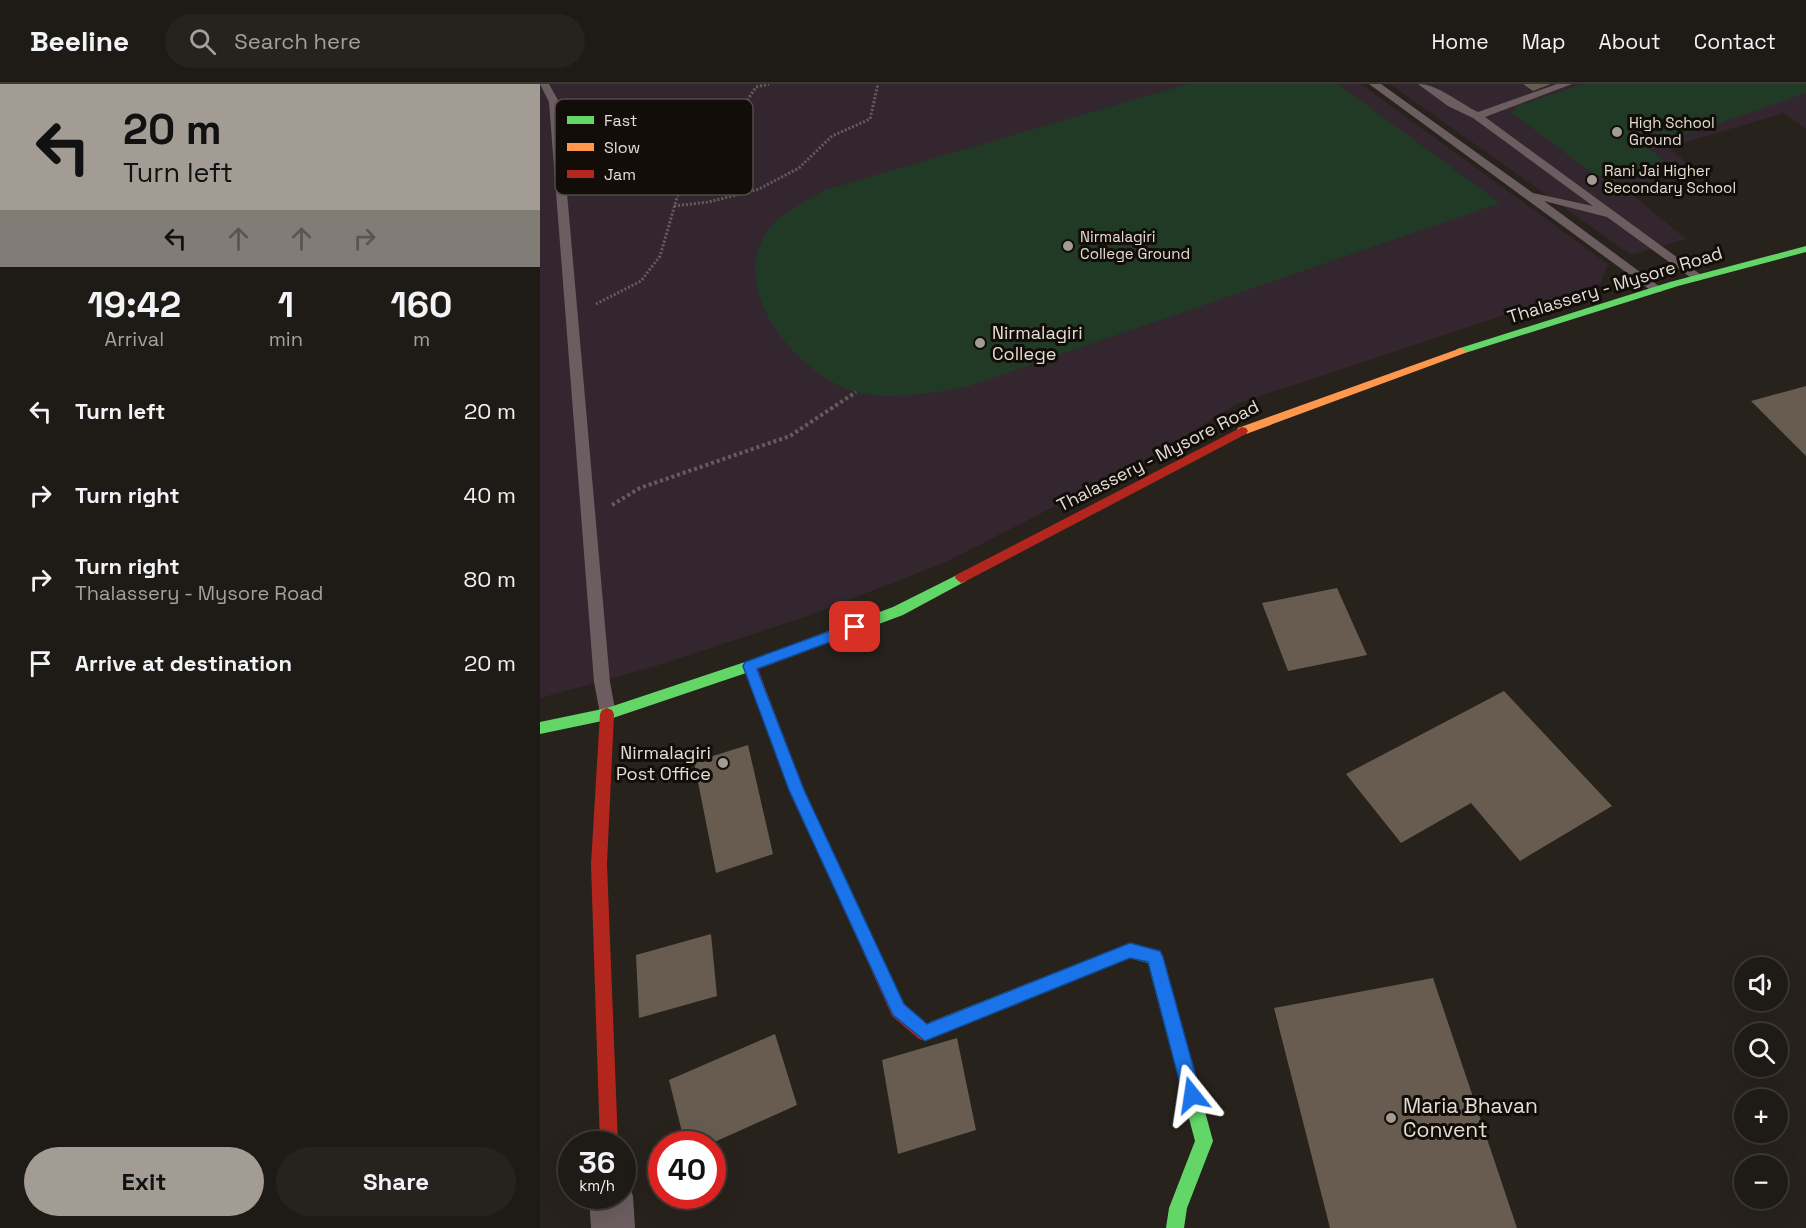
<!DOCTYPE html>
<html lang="en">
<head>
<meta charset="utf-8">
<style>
  body { margin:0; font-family:"Space Grotesk",sans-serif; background:#26231e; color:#f1f3f6; height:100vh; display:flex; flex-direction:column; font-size:22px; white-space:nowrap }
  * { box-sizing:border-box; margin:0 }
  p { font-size:20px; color:#a1a1a0 }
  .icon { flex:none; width:33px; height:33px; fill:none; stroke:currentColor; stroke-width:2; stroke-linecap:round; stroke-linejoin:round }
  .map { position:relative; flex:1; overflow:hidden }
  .details { display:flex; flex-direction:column; background:#1e1a15; width:540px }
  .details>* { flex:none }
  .banner { background:#a29c94; color:#111; overflow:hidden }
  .controls { position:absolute; left:1194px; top:873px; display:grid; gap:12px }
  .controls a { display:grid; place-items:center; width:54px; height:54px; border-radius:50%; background:#1e1a15; box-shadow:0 6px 24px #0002,0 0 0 2px #3c3834; font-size:30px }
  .speed { position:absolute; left:18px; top:1047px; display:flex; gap:12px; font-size:30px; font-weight:700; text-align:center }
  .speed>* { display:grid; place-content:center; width:78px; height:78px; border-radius:50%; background:#1e1a15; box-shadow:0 6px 24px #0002,0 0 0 2px #3c3834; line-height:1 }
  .speed small { font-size:15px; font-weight:400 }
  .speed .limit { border:9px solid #d22; background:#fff; color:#111 }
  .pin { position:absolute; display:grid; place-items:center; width:51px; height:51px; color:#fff; margin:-26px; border-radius:12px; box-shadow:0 3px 9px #0006 }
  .me { position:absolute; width:66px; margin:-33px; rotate:345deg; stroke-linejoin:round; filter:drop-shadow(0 0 4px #0008) }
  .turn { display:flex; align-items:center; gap:21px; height:126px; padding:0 24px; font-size:27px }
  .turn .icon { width:78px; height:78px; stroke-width:2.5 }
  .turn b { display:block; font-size:42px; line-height:51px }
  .lanes { display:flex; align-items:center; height:57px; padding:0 24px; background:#0003; justify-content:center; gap:30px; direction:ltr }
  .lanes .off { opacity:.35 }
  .eta { display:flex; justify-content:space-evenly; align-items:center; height:102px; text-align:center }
  .eta b { font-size:36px; font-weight:700; line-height:42px }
  .cta { display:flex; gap:12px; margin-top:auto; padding:12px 24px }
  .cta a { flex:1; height:69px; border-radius:36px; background:#a29c94; color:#111; font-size:24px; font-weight:700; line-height:69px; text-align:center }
  .cta a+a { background:#26231e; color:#f1f3f6 }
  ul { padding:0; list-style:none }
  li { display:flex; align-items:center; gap:18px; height:84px; padding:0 24px }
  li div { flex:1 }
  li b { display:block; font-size:22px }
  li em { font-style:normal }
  header { display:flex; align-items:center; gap:36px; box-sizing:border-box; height:84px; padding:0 30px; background:#1e1a15; border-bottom:2px solid #3c3834 }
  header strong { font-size:28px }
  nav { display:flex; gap:33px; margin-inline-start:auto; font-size:21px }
  .search { width:420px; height:54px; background:#26231e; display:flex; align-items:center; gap:15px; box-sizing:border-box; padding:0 21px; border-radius:33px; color:#a1a1a0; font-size:22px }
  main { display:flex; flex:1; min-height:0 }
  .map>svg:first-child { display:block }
</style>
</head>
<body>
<header>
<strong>Beeline</strong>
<div class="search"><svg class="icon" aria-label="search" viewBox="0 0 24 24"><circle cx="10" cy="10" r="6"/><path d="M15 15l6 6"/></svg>Search here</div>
<nav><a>Home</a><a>Map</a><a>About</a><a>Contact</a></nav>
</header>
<main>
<section class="details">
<div class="banner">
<div class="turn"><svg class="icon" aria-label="left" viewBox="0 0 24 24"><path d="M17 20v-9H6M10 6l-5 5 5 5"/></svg><div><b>20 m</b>Turn left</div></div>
<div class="lanes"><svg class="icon" aria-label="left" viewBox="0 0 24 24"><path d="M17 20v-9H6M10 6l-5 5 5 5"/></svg><svg class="icon off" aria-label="ahead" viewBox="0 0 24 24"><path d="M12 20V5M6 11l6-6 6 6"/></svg><svg class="icon off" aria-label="ahead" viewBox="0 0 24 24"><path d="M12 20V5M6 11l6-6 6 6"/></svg><svg class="icon off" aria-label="right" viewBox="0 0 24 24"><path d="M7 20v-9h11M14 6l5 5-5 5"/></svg></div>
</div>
<div class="eta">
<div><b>19:42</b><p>Arrival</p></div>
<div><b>1</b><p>min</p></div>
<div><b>160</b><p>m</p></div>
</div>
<ul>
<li><svg class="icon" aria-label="left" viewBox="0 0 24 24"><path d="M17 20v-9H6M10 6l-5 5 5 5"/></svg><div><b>Turn left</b></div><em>20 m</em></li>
<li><svg class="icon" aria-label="right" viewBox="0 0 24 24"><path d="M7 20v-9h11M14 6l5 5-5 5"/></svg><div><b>Turn right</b></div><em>40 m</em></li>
<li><svg class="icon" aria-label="right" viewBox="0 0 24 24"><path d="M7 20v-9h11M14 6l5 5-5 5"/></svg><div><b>Turn right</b><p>Thalassery - Mysore Road</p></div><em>80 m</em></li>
<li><svg class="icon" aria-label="arrive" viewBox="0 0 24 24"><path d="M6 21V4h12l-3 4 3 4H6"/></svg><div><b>Arrive at destination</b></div><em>20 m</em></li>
</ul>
<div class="cta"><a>Exit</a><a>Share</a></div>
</section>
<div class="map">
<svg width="1266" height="1144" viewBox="0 0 1266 1144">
  <rect width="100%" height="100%" fill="#28221c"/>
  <path fill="#34262f" d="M0,0H821L1068,180L1061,199L699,319L605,376L408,477L265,533L109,584L0,614Z
    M850,0H1266V45L1244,29L1129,63L1153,85L1088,107L1146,155L1091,171Z"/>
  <path fill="#213a25" d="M648,0H798L960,119L426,303C392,309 350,317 316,308C261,293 190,211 224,153C236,131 264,118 285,106Z
    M1042,0H1266V9L1108,64L1125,77L1072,95L1055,91L972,29L977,22Z"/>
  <path fill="#675c4f" d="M983,0H1011L993,7Z
    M1266,302V372L1211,317Z
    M797,504L827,571L748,587L722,519Z
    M964,607L1072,722L980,777L931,719L861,759L806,690Z
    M208,661L233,770L176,789L154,678Z
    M171,850L177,912L99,934L96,871Z
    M893,894L977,1144H790L734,924Z
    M235,950L257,1021L170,1060H145L129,996Z
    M417,954L436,1046L358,1070L342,976Z"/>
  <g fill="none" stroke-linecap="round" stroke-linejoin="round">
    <path stroke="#665c5c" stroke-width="3" stroke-dasharray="2 2" stroke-linecap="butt" d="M134,122L169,118L219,105L259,84L292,52L330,35L338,0
      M56,220L101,197L120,172L141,100L183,53L216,3L229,0"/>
    <path stroke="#665c5c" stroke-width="4" stroke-dasharray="3 3" stroke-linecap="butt" d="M72,421L100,404L250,352L316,308"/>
    <path fill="#6c5d60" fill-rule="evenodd" d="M0,0H9L19,18L70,598L76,630L73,635H61L54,598L9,18Z
      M829,0H841L993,109L1053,122L933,34L908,22L878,0C898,0 919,19 938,28L1017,0H1032L945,33L1164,193L1158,197L1154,196L1067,133L1004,117L1123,205L1121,208H1113Z"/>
    <path fill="#6c5d60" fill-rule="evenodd" d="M82,1095L87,1096L93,1112L95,1144H51L49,1112H82Z"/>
    <path fill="#63d668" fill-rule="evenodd" d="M1266,162V168L1138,202L925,269H917L916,267L917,265L1130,198Z
      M421,489L427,494L426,497L363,531L215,586L67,636L0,650V638L67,624L205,578L353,523Z
      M590,859L621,868L623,873L673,1057L647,1124L644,1144H626L629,1124L655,1057L608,879L590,874L396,952L390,950L388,944L390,938Z"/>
    <path fill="#ff974d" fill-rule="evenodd" d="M921,264L926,267L925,269L706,350H698L696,347L698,344Z"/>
    <path fill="#b3261e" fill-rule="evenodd" d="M702,343L706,344L708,347L706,350L426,497L421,499L415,494L416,491Z
      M210,577L215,578L217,582L264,706L364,920L387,940L396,936L402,938L404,944L402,950L385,957L379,955L352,932L250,706L203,582L205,578Z
      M67,624L72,626L74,630L67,780L78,1060H60L51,780L60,630L62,626Z"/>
  </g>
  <path fill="#1a73e8" stroke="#114b97" stroke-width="1.5" d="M315,538L322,543L320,547L217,585L264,706L364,920L387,940L590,859L620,867L623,873L661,1011L658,1017L652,1020L646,1017L643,1011L608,878L590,874L385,957L353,931L249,706L203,582L205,578Z"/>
  <g fill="#a29c94" stroke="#120d08" stroke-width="2">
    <circle cx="1077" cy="48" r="6"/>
    <circle cx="1052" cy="96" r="6"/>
    <circle cx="528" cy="162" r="6"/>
    <circle cx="440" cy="259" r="6"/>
    <circle cx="183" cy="679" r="6"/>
    <circle cx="851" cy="1034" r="6"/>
  </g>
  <g text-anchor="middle" stroke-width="6" stroke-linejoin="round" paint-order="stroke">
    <g font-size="15" fill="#e4ddd5" stroke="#120d08" text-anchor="start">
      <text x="1089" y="44">High School<tspan x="1089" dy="17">Ground</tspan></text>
      <text x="1064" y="92">Rani Jai Higher<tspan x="1064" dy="17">Secondary School</tspan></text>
      <text x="540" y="158">Nirmalagiri<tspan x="540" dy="17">College Ground</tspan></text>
    </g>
    <g font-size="18" fill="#e4ddd5" stroke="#120d08">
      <text transform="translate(1075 201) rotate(-17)" y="6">Thalassery - Mysore Road</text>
      <text transform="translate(618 372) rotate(-27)" y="6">Thalassery - Mysore Road</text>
    </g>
    <g font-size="18" fill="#e4ddd5" stroke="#120d08" text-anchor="start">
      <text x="452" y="255">Nirmalagiri<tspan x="452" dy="21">College</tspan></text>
      <text x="171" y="675" text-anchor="end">Nirmalagiri<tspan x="171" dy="21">Post Office</tspan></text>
    </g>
    <g font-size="21" fill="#e4ddd5" stroke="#120d08" text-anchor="start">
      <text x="863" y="1029">Maria Bhavan<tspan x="863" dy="24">Convent</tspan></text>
    </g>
  </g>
  <rect x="15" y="15" width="198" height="96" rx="9" fill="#120d08" stroke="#514b46" stroke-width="1.5"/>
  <rect x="27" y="32" width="27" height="8" fill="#63d668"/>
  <rect x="27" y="59" width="27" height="8" fill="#ff974d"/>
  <rect x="27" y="86" width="27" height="8" fill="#b3261e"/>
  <g font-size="16" fill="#e4ddd5">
    <text x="64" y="42">Fast</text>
    <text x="64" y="69">Slow</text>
    <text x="64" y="96">Jam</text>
  </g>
</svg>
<div class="controls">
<a><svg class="icon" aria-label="sound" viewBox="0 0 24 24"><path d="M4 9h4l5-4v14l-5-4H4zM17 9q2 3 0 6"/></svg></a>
<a><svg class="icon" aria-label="search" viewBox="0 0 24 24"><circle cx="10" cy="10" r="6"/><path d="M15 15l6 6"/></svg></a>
<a>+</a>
<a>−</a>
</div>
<div class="speed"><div>36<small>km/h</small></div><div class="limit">40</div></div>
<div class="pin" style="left:315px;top:543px;background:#d93025"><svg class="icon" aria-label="arrive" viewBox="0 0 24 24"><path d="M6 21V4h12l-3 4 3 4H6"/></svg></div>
<svg class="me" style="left:652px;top:1011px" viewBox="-20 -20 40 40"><path d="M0-17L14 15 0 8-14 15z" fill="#1a73e8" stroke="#fff" stroke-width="4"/></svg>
</div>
</main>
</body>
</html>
